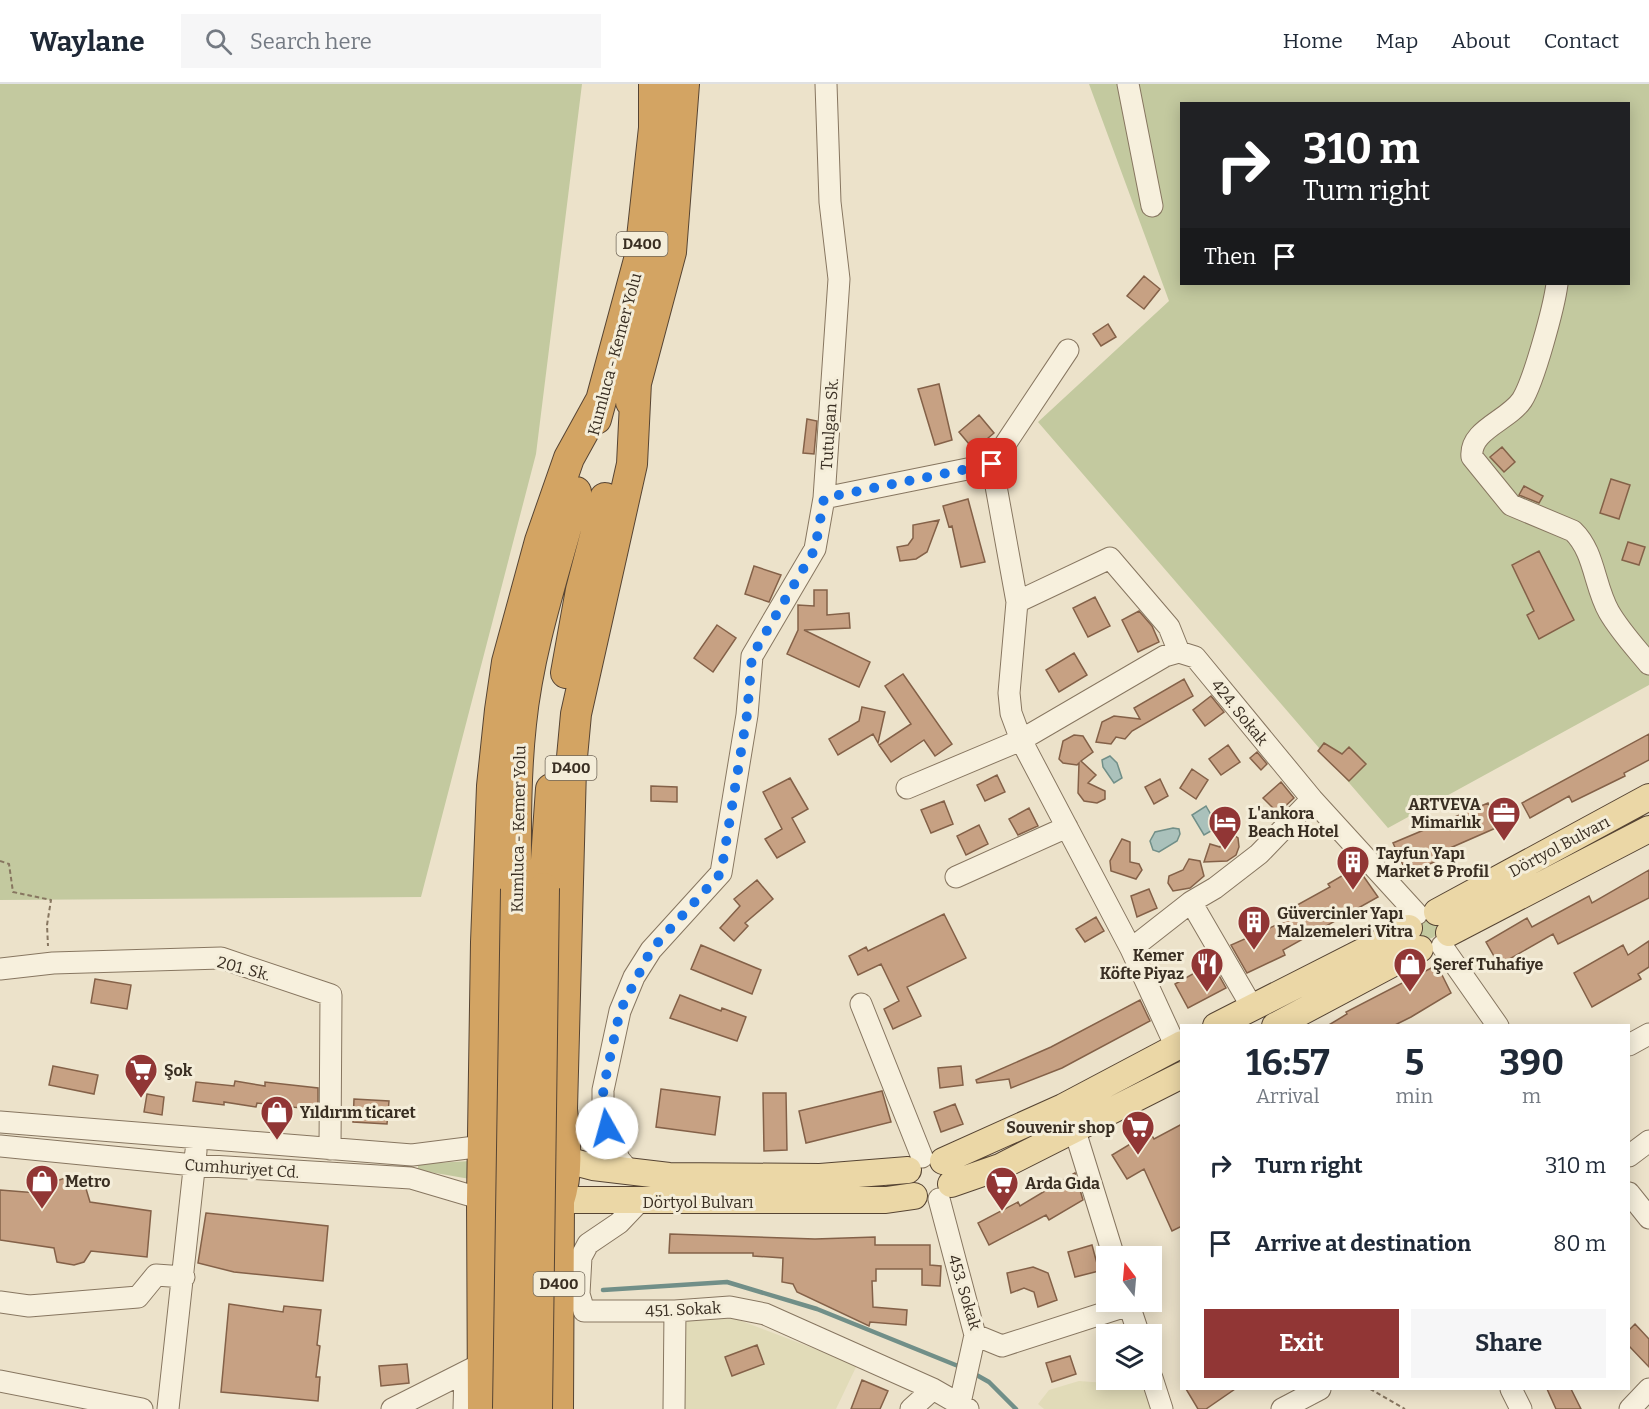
<!DOCTYPE html>
<html lang="en">
<head>
<meta charset="utf-8">
<style>
  body { margin:0; font-family:Bitter,serif; background:#f6f6f7; color:#1f2937; height:100vh; display:flex; flex-direction:column; font-size:22px; white-space:nowrap }
  * { box-sizing:border-box; margin:0 }
  p { font-size:20px; color:#747a83 }
  .icon { flex:none; width:33px; height:33px; fill:none; stroke:currentColor; stroke-width:2; stroke-linecap:round; stroke-linejoin:round }
  .map { position:relative; flex:1; overflow:hidden }
  .details { position:absolute; left:1180px; top:940px; width:450px; height:366px; display:flex; flex-direction:column; background:#fff; border-radius:0px; box-shadow:0 3px 15px #0003 }
  .details>* { flex:none }
  .top-card { position:absolute; left:1180px; top:18px; width:450px; height:183px; border-radius:0px; box-shadow:0 3px 15px #0003; background:#202124; color:#fff; overflow:hidden }
  .needle { width:39px; rotate:344deg }
  .tools { position:absolute; left:1096px; top:1162px; display:grid; gap:12px }
  .tools a { display:grid; place-items:center; width:66px; height:66px; border-radius:0px; background:#fff; box-shadow:0 3px 15px #0003; font-size:30px }
  .pin { position:absolute; display:grid; place-items:center; width:51px; height:51px; color:#fff; margin:-26px; border-radius:12px; box-shadow:0 3px 9px #0006 }
  .me { position:absolute; width:66px; margin:-33px; rotate:353deg; stroke-linejoin:round; filter:drop-shadow(0 0 4px #0008) }
  .turn { display:flex; align-items:center; gap:21px; height:126px; padding:0 24px; font-size:27px }
  .turn .icon { width:78px; height:78px; stroke-width:2.5 }
  .turn b { display:block; font-size:42px; line-height:51px }
  .then { display:flex; align-items:center; height:57px; padding:0 24px; background:#0003; gap:12px; font-size:22px }
  .eta { display:flex; justify-content:space-evenly; align-items:center; height:102px; text-align:center }
  .eta b { font-size:36px; font-weight:700; line-height:42px }
  .cta { display:flex; gap:12px; margin-top:auto; padding:12px 24px }
  .cta a { flex:1; height:69px; border-radius:0px; background:#913635; color:#fff; font-size:24px; font-weight:700; line-height:69px; text-align:center }
  .cta a+a { background:#f6f6f7; color:#1f2937 }
  ul { padding:0; list-style:none }
  li { display:flex; align-items:center; gap:18px; height:78px; padding:0 24px }
  li div { flex:1 }
  li b { display:block; font-size:22px }
  li em { font-style:normal }
  header { display:flex; align-items:center; gap:36px; box-sizing:border-box; height:84px; padding:0 30px; background:#fff; border-bottom:2px solid #e0e1e3 }
  header strong { font-size:28px }
  nav { display:flex; gap:33px; margin-inline-start:auto; font-size:21px }
  .search { width:420px; height:54px; background:#f6f6f7; display:flex; align-items:center; gap:15px; box-sizing:border-box; padding:0 21px; border-radius:0px; color:#747a83; font-size:22px }
  .map>svg:first-child { display:block }
</style>
</head>
<body>
<header>
<strong>Waylane</strong>
<div class="search"><svg class="icon" aria-label="search" viewBox="0 0 24 24"><circle cx="10" cy="10" r="6"/><path d="M15 15l6 6"/></svg>Search here</div>
<nav><a>Home</a><a>Map</a><a>About</a><a>Contact</a></nav>
</header>
<div class="map">
<svg width="1649" height="1325" viewBox="0 0 1649 1325">
  <rect width="100%" height="100%" fill="#ece2ca"/>
  <path fill="#e1dbb8" d="M731,1233L857,1281L836,1325H685V1237Z
    M1079,1297L1147,1302L1151,1325H1044L1038,1320L1049,1306Z"/>
  <path fill="#c3c99f" fill-rule="evenodd" d="M0,0H582L536,370L421,813L0,816Z
    M1089,0H1649V601L1388,744L1038,338L1169,217ZM1182,20H1629V200H1182Z
    M1418 845a10 10 0 1 1 20 0a10 10 0 1 1-20 0Z
    M470,1077V1095L418,1086V1080Z"/>
  <path fill="#aac1bb" stroke="#718f88" stroke-width="1.5" d="M1110,672L1117,679L1122,694L1114,699L1103,683L1102,676Z
    M1206,722L1218,743L1204,751L1192,731Z
    M1173,744L1179,745L1180,750L1177,757L1159,768L1153,766L1150,757L1155,748Z"/>
  <g fill="none" stroke-linecap="round" stroke-linejoin="round">
    <path stroke="#718f88" stroke-width="4.5" d="M603,1206L727,1198L817,1225L963,1284
      M973,1289L989,1298L1016,1325"/>
  </g>
  <path fill="#c7a183" stroke="#846148" stroke-width="1.5" d="M1144,192L1160,205L1144,225L1127,212Z
    M1108,240L1116,253L1101,262L1093,250Z
    M939,300L952,356L935,361L918,305Z
    M979,331L994,349L974,366L959,348Z
    M807,335L817,337L814,370L803,369Z
    M1502,363L1515,378L1504,388L1490,373Z
    M1611,395L1630,401L1619,435L1600,429Z
    M1524,402L1543,412L1539,419L1519,411Z
    M968,415L985,478L961,483L952,442L949,443L943,422Z
    M939,436L927,468L916,475L900,477L897,463L908,461L913,454V441Z
    M1628,458L1645,463L1639,481L1622,476Z
    M1539,467L1574,536L1539,555L1527,531L1534,527L1512,481Z
    M754,482L781,491L769,518L745,510Z
    M814,506H827V531L849,529L850,544L804,546L870,578L859,603L787,570L798,546V521L814,522Z
    M1095,513L1110,542L1088,553L1073,524Z
    M1139,527L1152,542L1159,558L1138,568L1122,536Z
    M717,541L736,554L713,588L694,574Z
    M1074,569L1087,591L1059,608L1046,586Z
    M903,590L952,660L935,672L924,656L891,678L879,661L911,640L885,602Z
    M1184,595L1193,612L1132,647L1125,655L1116,653L1111,660L1096,658L1102,638L1114,632L1140,635L1134,624Z
    M1211,612L1224,628L1205,642L1193,626Z
    M862,623L885,628L878,659L873,650L838,671L829,655L859,637Z
    M1649,650V676L1624,689L1625,692L1572,718L1569,712L1530,734L1522,719Z
    M1074,651L1083,652L1093,668L1081,677L1096,691L1088,699L1105,707V715L1097,719L1084,717L1078,709L1079,679L1077,681L1063,679L1059,675L1063,657Z
    M1324,659L1342,670L1349,663L1366,680L1349,697L1318,667Z
    M1228,661L1240,678L1221,691L1209,675Z
    M1257,668L1267,680L1261,686L1250,674Z
    M1192,685L1208,696L1196,715L1180,704Z
    M997,691L1005,708L985,717L977,701Z
    M790,694L808,725L792,734L805,758L777,774L765,755L782,745L763,708Z
    M1160,695L1168,712L1154,720L1145,703Z
    M1281,698L1294,714L1278,729L1263,714Z
    M651,702L677,703V718L651,717Z
    M944,717L953,740L931,749L921,726Z
    M1488,719L1498,743L1441,768L1443,774L1407,790L1393,759Z
    M1029,724L1038,742L1018,751L1009,735Z
    M979,741L988,760L966,771L957,752Z
    M1231,749L1238,754L1239,763L1236,771L1227,777L1204,778L1210,760L1220,763L1224,753Z
    M1122,755L1130,758V778L1139,780L1142,786L1136,795L1111,787L1110,777Z
    M1189,775L1200,777L1204,792L1190,804L1173,807L1168,799L1169,792L1183,786Z
    M1357,783L1378,813L1283,866L1285,871L1247,889L1231,861L1283,838L1279,831L1330,803L1328,800Z
    M1649,786V814L1558,860L1553,850L1499,881L1486,858L1527,834L1532,843L1589,812L1592,819Z
    M757,796L773,815L745,839L748,842L734,857L720,844L740,822L734,815Z
    M1149,805L1157,824L1137,833L1131,812Z
    M944,830L966,874L907,903L921,932L893,945L884,925L899,917L881,880L858,891L849,872L866,863L868,867Z
    M1096,833L1104,847L1085,858L1076,845Z
    M1649,857V883L1638,890L1641,895L1592,923L1574,889L1623,861L1628,871Z
    M701,861L761,886L752,910L691,885Z
    M1212,879L1226,904L1188,924L1175,900Z
    M1437,881L1451,909L1411,933L1393,942H1327L1347,930L1346,928Z
    M95,895L131,901L127,925L91,919Z
    M680,911L721,927L722,924L746,933L737,957L670,934Z
    M1140,916L1150,937L1062,984L1011,1004L1009,995L977,999L976,996L1051,963Z
    M53,982L98,991L94,1010L49,1001Z
    M961,982L963,1001L940,1004L938,984Z
    M235,997L265,1002V998L318,1004V1026L257,1019L256,1023L224,1018V1021L193,1017L196,998L234,1002Z
    M661,1005L720,1013L715,1051L656,1043Z
    M882,1007L891,1038L806,1059L799,1027Z
    M763,1009H786L787,1066L764,1067Z
    M147,1010L164,1013L162,1031L144,1028Z
    M354,1015L389,1017L387,1040L353,1038Z
    M955,1020L963,1040L941,1048L934,1028Z
    M1182,1040V1142L1172,1147L1144,1085L1127,1095L1112,1071L1150,1048L1154,1055Z
    M1075,1089L1083,1116L1049,1136L1046,1131L989,1161L978,1139L1018,1118L1020,1122Z
    M71,1092L84,1098L90,1118L151,1127L147,1173L91,1167L84,1178L74,1181L57,1178L54,1164L0,1156V1106L50,1110L56,1097Z
    M206,1129L328,1142L323,1197L234,1188L198,1179Z
    M670,1150L815,1155L875,1153V1161H930V1181L941,1182L940,1202L922,1201V1185H876V1197H872L873,1223L907,1226L906,1241L870,1238L869,1242L797,1208L793,1200L782,1198L783,1174L753,1172V1169H669Z
    M1092,1161L1099,1187L1075,1193L1068,1168Z
    M1033,1183L1048,1189L1057,1216L1038,1223L1034,1208L1024,1204L1011,1209L1007,1189Z
    M229,1220L283,1228L284,1222L321,1226L317,1261L320,1262L316,1293H320L318,1317L221,1308Z
    M1635,1240L1649,1255V1283L1629,1262V1246Z
    M757,1261L764,1280L732,1292L725,1273Z
    M1070,1272L1076,1290L1052,1298L1046,1279Z
    M407,1280L409,1299L381,1302L379,1282Z
    M862,1296L888,1307L880,1325H851Z
    M1186,1305H1235L1206,1325H1198Z
    M1547,1305H1571L1581,1325H1556Z"/>
  <g fill="none" stroke-linecap="round" stroke-linejoin="round">
    <g stroke="#877660" stroke-width="23">
      <path id="minor" d="M1128,0L1152,122
        M1557,200C1554,223 1534,297 1522,316C1508,337 1469,346 1472,373L1511,421L1573,447C1595,468 1594,502 1609,528C1620,547 1635,563 1649,580
        M1068,266L992,380L1017,518L1009,609L1011,629L1021,656L1131,865L1176,963
        M824,414L992,380
        M1017,518L1110,474L1169,543L1179,568
        M907,704L1021,656L1165,572L1179,568L1195,573L1312,715L1417,830
        M956,793L1067,743
        M1191,818L1252,923
        M1442,862L1498,942
        M1131,865L1191,818L1215,804L1259,770L1312,715
        M0,885L53,879L221,874L331,911L330,1065
        M861,920L922,1073
        M1629,961L1649,950
        M0,1038L412,1071L483,1062
        M1075,1047L1114,1173
        M0,1062L194,1081L411,1094L482,1115
        M1629,1072L1649,1057
        M629,1087L619,1075L607,1044L603,1023V1006L620,927L634,893L651,866L721,789L747,631L752,572L815,465L824,414L839,195L830,118L826,0
        M1629,1109L1649,1134
        M939,1115L975,1251L1002,1262L1129,1221
        M639,1118L619,1139L588,1160L581,1173L579,1210L584,1227H675L730,1223L765,1230L933,1305L968,1325
        M0,1218L29,1222L138,1213L156,1191L184,1193
        M1128,1218L1139,1251
        M1152,1294L1162,1325
        M0,1297L142,1325
        M1511,1305L1521,1325
        M960,1319L975,1251
        M168,1325L196,1067
        M392,1325L483,1279
        M464,1325L465,1289
        M674,1325L675,1227
        M911,1325L933,1305
        M1282,1325L1320,1305
        M1630,1325L1649,1305"/>
    </g>
    <g stroke="#564433" stroke-width="28">
      <path id="major" d="M1437,828L1649,713
        M1449,849L1649,745
        M1216,942L1409,844
        M1275,942L1420,865
        M547,1071L593,1083L669,1092L820,1093L908,1086
        M943,1077L1063,1023L1182,960
        M951,1100L1000,1083L1182,991
        M539,1116H886L914,1112"/>
    </g>
    <g stroke="#564433" stroke-width="32">
      <path id="highway" d="M631,318L671,168L684,0
        M596,335L640,172L654,44V0
        M566,589L581,506L605,414
        M544,804L551,705
        M516,805C516,749 515,695 521,640C529,561 556,484 576,408
        M483,1325L482,1115L486,858L492,702L500,626L507,578L540,457L569,374L601,316
        M558,1325L559,1117C569,1086 565,1057 562,1025L571,684L576,630L632,380L636,298"/>
    </g>
    <path stroke="#877660" stroke-width="2" stroke-dasharray="4.5 3" stroke-linecap="butt" d="M0,777L9,780L13,808L51,816L47,841L48,862
      M1370,1305L1405,1325"/>
    <use href="#minor" stroke="#f7f0dd" stroke-width="21"/>
    <use href="#major" stroke="#ebd7a6" stroke-width="26"/>
    <use href="#highway" stroke="#d3a463" stroke-width="30"/>
    <g stroke="#564433" stroke-width="32" stroke-linecap="butt">
      <path id="highway-bridge" d="M508,1325L516,805
        M537,1325L544,804"/>
    </g>
    <use href="#highway-bridge" stroke="#d3a463" stroke-width="30"/>
  </g>
  <g fill="none" stroke-linecap="round" stroke-linejoin="round">
    <path stroke="#1a73e8" stroke-width="10" stroke-dasharray="0 18" d="M607,1044L603,1006L620,927L651,866L721,789L747,631L752,572L815,465L824,414L992,380"/>
  </g>
  <defs>
    <g id="office-pin" transform="scale(1.725)"><path d="M0 17L-7.5 6A9.5 9.5 0 1 1 7.5 6Z" fill="#913635" stroke="#f4edd9"/><path d="M-6-3h4V-5.5h4V-3h4V5H-6ZM-1-4.5V-3h2v-1.5ZM-6 0V1H6V0Z" fill="#fff"/></g>
    <g id="hotel-pin" transform="scale(1.725)"><path d="M0 17L-7.5 6A9.5 9.5 0 1 1 7.5 6Z" fill="#913635" stroke="#f4edd9"/><path d="M-6-4.5h1.5V1H6V5H4.5V3h-9V5H-6ZM-4 0a1.8 1.8 0 1 1 3.6 0ZM.5 0V-2.5h3Q6-2.5 6 0Z" fill="#fff"/></g>
    <g id="building-pin" transform="scale(1.725)"><path d="M0 17L-7.5 6A9.5 9.5 0 1 1 7.5 6Z" fill="#913635" stroke="#f4edd9"/><path d="M-4-6H4V6H1V3H-1V6H-4ZM-2.5-4.3h1.7v1.8h-1.7ZM.8-4.3h1.7v1.8H.8ZM-2.5-1h1.7V.8h-1.7ZM.8-1h1.7V.8H.8Z" fill="#fff"/></g>
    <g id="restaurant-pin" transform="scale(1.725)"><path d="M0 17L-7.5 6A9.5 9.5 0 1 1 7.5 6Z" fill="#913635" stroke="#f4edd9"/><path d="M-5-6h1v4h1v-4h1v4h1v-4h1v5L-1.5 .5V6h-2V.5L-5-1ZM5-6V6H3V1.5H1.5Q1.5-4 5-6Z" fill="#fff"/></g>
    <g id="shop-pin" transform="scale(1.725)"><path d="M0 17L-7.5 6A9.5 9.5 0 1 1 7.5 6Z" fill="#913635" stroke="#f4edd9"/><path d="M-5-2.5h2.3a2.7 3.5 0 0 1 5.4 0H5L5.5 6h-11ZM-1.5-2.5h3a1.5 2.3 0 0 0-3 0Z" fill="#fff"/></g>
    <g id="supermarket-pin" transform="scale(1.725)"><path d="M0 17L-7.5 6A9.5 9.5 0 1 1 7.5 6Z" fill="#913635" stroke="#f4edd9"/><path d="M-6-5.5h2.5l.6 2H6L4.5 2H-2.5L-4.4-4H-6ZM-1.5 3.2a1.3 1.3 0 1 0 .1 0ZM3 3.2a1.3 1.3 0 1 0 .1 0Z" fill="#fff"/></g>
  </defs>
  <g fill-rule="evenodd">
    <use href="#office-pin" x="1504" y="729"/>
    <use href="#hotel-pin" x="1225" y="738"/>
    <use href="#building-pin" x="1353" y="778"/>
    <use href="#building-pin" x="1254" y="838"/>
    <use href="#restaurant-pin" x="1207" y="880"/>
    <use href="#shop-pin" x="1410" y="880"/>
    <use href="#supermarket-pin" x="141" y="986"/>
    <use href="#shop-pin" x="277" y="1028"/>
    <use href="#supermarket-pin" x="1138" y="1043"/>
    <use href="#shop-pin" x="42" y="1097"/>
    <use href="#supermarket-pin" x="1002" y="1099"/>
  </g>
  <g text-anchor="middle" stroke-width="6" stroke-linejoin="round" paint-order="stroke">
    <g fill="#f4edd9" stroke="#716759" stroke-width="1.5">
      <rect x="616.5" y="148" width="51" height="24" rx="4.5"/>
      <rect x="545.5" y="672" width="51" height="24" rx="4.5"/>
      <rect x="533.5" y="1188" width="51" height="24" rx="4.5"/>
    </g>
    <g font-size="15" font-weight="bold" fill="#392e22">
      <text x="642" y="165">D400</text>
      <text x="571" y="689">D400</text>
      <text x="559" y="1205">D400</text>
    </g>
    <g font-size="16" fill="#392e22" stroke="#f4edd9">
      <text transform="translate(614 270) rotate(-75)" y="6">Kumluca - Kemer Yolu</text>
      <text transform="translate(829 340) rotate(-86)" y="6">Tutulgan Sk.</text>
      <text transform="translate(1240 628) rotate(51)" y="6">424. Sokak</text>
      <text transform="translate(518 745) rotate(-89)" y="6">Kumluca - Kemer Yolu</text>
      <text transform="translate(1559 762) rotate(-28)" y="6">Dörtyol Bulvarı</text>
      <text transform="translate(244 884) rotate(15)" y="6">201. Sk.</text>
      <text transform="translate(242 1084) rotate(4)" y="6">Cumhuriyet Cd.</text>
      <text x="698" y="1124">Dörtyol Bulvarı</text>
      <text transform="translate(965 1208) rotate(73)" y="6">453. Sokak</text>
      <text transform="translate(683 1225) rotate(-3)" y="6">451. Sokak</text>
    </g>
    <g font-size="16" font-weight="bold" fill="#392e22" stroke="#f4edd9" text-anchor="start">
      <text x="1481" y="726" text-anchor="end">ARTVEVA<tspan x="1481" dy="18">Mimarlık</tspan></text>
      <text x="1248" y="735">L'ankora<tspan x="1248" dy="18">Beach Hotel</tspan></text>
      <text x="1376" y="775">Tayfun Yapı<tspan x="1376" dy="18">Market &amp; Profil</tspan></text>
      <text x="1277" y="835">Güvercinler Yapı<tspan x="1277" dy="18">Malzemeleri Vitra</tspan></text>
      <text x="1184" y="877" text-anchor="end">Kemer<tspan x="1184" dy="18">Köfte Piyaz</tspan></text>
      <text x="1433" y="886">Şeref Tuhafiye</text>
      <text x="164" y="992">Şok</text>
      <text x="300" y="1034">Yıldırım ticaret</text>
      <text x="1115" y="1049" text-anchor="end">Souvenir shop</text>
      <text x="65" y="1103">Metro</text>
      <text x="1025" y="1105">Arda Gıda</text>
    </g>
  </g>
</svg>
<div class="tools">
<a><svg class="needle" viewBox="-14 -14 28 28"><path d="M0-13l5 13h-10z" fill="#e53935"/><path d="M0 13l5-13h-10z" fill="#747a83"/></svg></a>
<a><svg class="icon" aria-label="layers" viewBox="0 0 24 24"><path d="M12 4l9 5-9 5-9-5zM3 14l9 5 9-5"/></svg></a>
</div>
<div class="pin" style="left:992px;top:380px;background:#d93025"><svg class="icon" aria-label="arrive" viewBox="0 0 24 24"><path d="M6 21V4h12l-3 4 3 4H6"/></svg></div>
<svg class="me" style="left:607px;top:1044px" viewBox="-20 -20 40 40"><circle r="19" fill="#fff"/><path d="M0-13L10 11 0 6-10 11z" fill="#1a73e8"/></svg>
<div class="top-card">
<div class="turn"><svg class="icon" aria-label="right" viewBox="0 0 24 24"><path d="M7 20v-9h11M14 6l5 5-5 5"/></svg><div><b>310 m</b>Turn right</div></div>
<div class="then">Then<svg class="icon" aria-label="arrive" viewBox="0 0 24 24"><path d="M6 21V4h12l-3 4 3 4H6"/></svg></div>
</div>
<section class="details">
<div class="eta">
<div><b>16:57</b><p>Arrival</p></div>
<div><b>5</b><p>min</p></div>
<div><b>390</b><p>m</p></div>
</div>
<ul>
<li><svg class="icon" aria-label="right" viewBox="0 0 24 24"><path d="M7 20v-9h11M14 6l5 5-5 5"/></svg><div><b>Turn right</b></div><em>310 m</em></li>
<li><svg class="icon" aria-label="arrive" viewBox="0 0 24 24"><path d="M6 21V4h12l-3 4 3 4H6"/></svg><div><b>Arrive at destination</b></div><em>80 m</em></li>
</ul>
<div class="cta"><a>Exit</a><a>Share</a></div>
</section>
</div>
</body>
</html>
